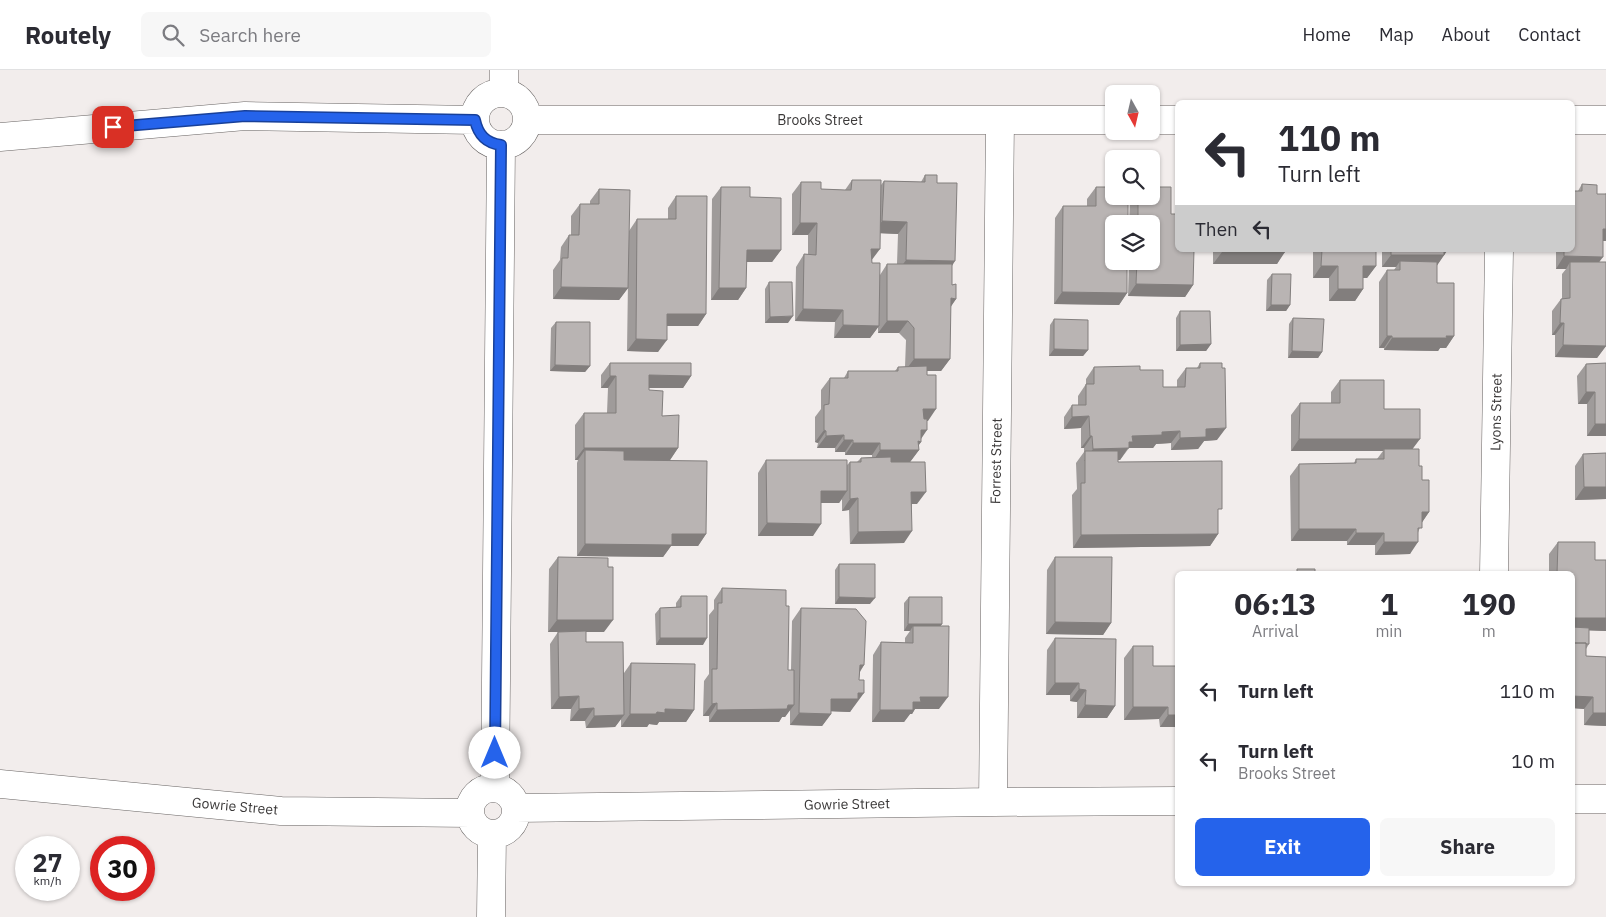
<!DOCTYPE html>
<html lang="en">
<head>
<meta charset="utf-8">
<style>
  body { margin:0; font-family:"IBM Plex Sans",sans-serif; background:#f7f7f7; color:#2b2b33; height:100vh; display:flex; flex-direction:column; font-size:19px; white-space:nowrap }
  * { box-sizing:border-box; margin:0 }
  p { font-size:16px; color:#7c7c81 }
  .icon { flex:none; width:28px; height:28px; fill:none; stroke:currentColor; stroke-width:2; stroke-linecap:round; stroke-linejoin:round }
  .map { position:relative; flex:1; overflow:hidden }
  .drawer { position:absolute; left:1175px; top:501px; width:400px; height:315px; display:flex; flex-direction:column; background:#fff; border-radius:8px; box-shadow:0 1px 4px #0004 }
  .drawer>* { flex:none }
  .top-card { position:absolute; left:1175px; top:30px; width:400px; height:152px; border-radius:8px; box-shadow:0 1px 4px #0004; background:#fff; color:#2b2b33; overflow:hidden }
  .needle { width:32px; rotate:172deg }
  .tools { position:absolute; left:1105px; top:15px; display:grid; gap:10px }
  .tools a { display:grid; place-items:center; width:55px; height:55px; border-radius:8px; background:#fff; box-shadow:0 1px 4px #0004; font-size:25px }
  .speed { position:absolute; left:15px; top:766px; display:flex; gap:10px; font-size:25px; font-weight:700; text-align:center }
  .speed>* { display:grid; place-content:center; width:65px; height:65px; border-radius:50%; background:#fff; box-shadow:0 1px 4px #0004; line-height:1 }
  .speed small { font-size:12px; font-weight:400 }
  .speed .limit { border:8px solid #d22; background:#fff; color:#111 }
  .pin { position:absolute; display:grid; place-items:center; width:42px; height:42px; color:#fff; margin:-21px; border-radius:10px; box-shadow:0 2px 8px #0006 }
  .me { position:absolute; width:55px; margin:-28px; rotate:0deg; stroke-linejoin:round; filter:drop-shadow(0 0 4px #0008) }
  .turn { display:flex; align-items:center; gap:18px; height:105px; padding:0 20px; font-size:22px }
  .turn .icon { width:65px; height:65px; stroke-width:2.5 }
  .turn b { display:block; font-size:35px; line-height:42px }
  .then { display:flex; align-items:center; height:48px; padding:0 20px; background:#0003; gap:10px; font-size:19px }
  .eta { display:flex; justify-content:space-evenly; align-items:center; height:85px; text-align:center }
  .eta b { font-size:30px; font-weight:700; line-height:35px }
  .action { display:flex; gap:10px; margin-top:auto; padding:10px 20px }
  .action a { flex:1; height:58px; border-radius:8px; background:#2563eb; color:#fff; font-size:20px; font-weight:700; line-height:58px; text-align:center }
  .action a+a { background:#f7f7f7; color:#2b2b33 }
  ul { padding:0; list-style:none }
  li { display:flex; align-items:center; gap:15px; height:70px; padding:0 20px }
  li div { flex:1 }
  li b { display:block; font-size:19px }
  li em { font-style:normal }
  header { display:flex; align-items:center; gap:30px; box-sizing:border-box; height:70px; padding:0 25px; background:#fff; border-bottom:1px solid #e1e1e2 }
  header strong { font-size:24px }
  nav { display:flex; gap:28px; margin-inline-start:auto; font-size:18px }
  .search { width:350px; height:45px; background:#f7f7f7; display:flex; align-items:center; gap:12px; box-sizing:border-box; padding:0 18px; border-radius:8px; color:#7c7c81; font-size:19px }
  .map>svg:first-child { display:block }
</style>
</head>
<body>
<header>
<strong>Routely</strong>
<div class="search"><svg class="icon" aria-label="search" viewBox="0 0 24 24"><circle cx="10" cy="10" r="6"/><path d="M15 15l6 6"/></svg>Search here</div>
<nav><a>Home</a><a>Map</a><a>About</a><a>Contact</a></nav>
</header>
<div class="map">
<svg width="1606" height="847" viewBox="0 0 1606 847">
  <rect width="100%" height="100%" fill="#f2edec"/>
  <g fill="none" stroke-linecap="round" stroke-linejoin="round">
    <g stroke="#686463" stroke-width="29">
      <path id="street" d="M504,23V0
        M475 49a26 26 0 1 1 52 0a26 26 0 1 1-52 0Z
        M527,50H1114
        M1151,50H1178
        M1572,50H1606
        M0,67L245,46L475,50
        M1494,504L1499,180
        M0,714L281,741L470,743
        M495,718L501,75
        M470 741a23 23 0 1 1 46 0a23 23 0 1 1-46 0Z
        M1572,729H1606
        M993,732L1000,50
        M516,738L993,732L1178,731
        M491,847L492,764"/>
    </g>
    <use href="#street" stroke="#fff" stroke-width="28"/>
  </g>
  <path fill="#9f9b9a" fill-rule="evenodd" d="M925,105L937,113L952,196V215L956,229L950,237V289L941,301H927L928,351H927L921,368V372L918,376L919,380L910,392L917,434H912L904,473L850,474L849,440L842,441V429L839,433H821L813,466H758V403L766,390L847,395L850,392H857L861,388L872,387V385H845V382H835V378H817L818,373L815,372V347L821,339V320L830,308H844L848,301H895L898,297H905L906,270L899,263H878V257L870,268H834L835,252L795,251L796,197L804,184H808V165H792V124L801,112L821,119L845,120L852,110L881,115L884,111L921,112ZM880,163L898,164L897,194H887L880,205L872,193L871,190Z
    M1582,114L1597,124H1605L1606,123V171H1603L1599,192L1606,276L1597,288L1555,287V265H1552V241L1561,229H1562V204L1566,199H1556V180H1572L1578,121Z
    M721,117L750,127L781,180L772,192H746V218L738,230H711L712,129Z
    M1096,117L1127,223L1119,235L1054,234L1055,148L1063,136H1087V129Z
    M599,119L629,161L637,149H668V138L676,126L706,244L698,256H667L658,282L627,281L628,211V218L619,230L553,229V200L560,190L561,177L569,165H571V146L580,134H590V131Z
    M1132,126H1151L1193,215L1185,227L1128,226L1129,191H1151V154H1129L1130,129Z
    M1213,180H1285L1277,194H1213Z
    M1313,180H1376V196L1367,208H1363V219L1355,231H1329V208H1313Z
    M1382,180H1447L1437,195V213L1454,266L1446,278H1440L1438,281L1384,280V278H1379V212L1387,200H1394L1396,197H1382Z
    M1272,204L1290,235L1286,241H1266L1267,210Z
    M769,212L788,253H765V219Z
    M1180,241L1211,274L1206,281H1176V248Z
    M1293,248L1322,282L1318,288H1288L1289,254Z
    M1054,249L1088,280L1083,286H1049L1050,255Z
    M556,252L590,296L585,302L550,301L551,258Z
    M610,293L691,306L683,318H649V320L678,378L670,390L706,464L698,476H671L663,487L577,486V393L578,390H575V355L584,343H607L608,318H601V305Z
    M1200,293L1217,370L1204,371L1198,379L1171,380V373L1156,374L1153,378H1129L1120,390H1118V392L1218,444V464L1210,476L1073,478L1072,425L1077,419L1076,393L1084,382V378H1081V358L1064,359V347L1072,335H1078V326L1086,314V309L1094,297L1140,300L1163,317H1177V310L1186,298H1197Z
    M1606,293V366H1587V334H1578L1577,306L1586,294Z
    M1340,310L1384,339L1413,379L1419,396L1429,442L1422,452L1410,484L1375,485V475H1347V471H1291L1290,406L1299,394L1354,393L1356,389H1377L1383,381H1291V345L1300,333H1331V322Z
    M1606,383V429L1575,430V396L1583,384Z
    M1558,472H1595V490H1606V561L1589,560V574L1586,579V586L1606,587V656L1584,655V639L1572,638V504H1549V484Z
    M558,487L604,562H586V572L624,603L631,593L694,640L686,652H659L657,655L649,654L647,657H621V649L615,657L586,658L585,651H570L571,639H551L550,574L558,562H548L549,499Z
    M1055,487L1111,553L1103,565L1046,564L1047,500Z
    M839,494L870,534H835V500Z
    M722,518L786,536L788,600H791L792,551L801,538L864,595L860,602L855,635H854L850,642L831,641V644L822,656L790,655V639L785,647H782L779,652H709V646H703L704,611L709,604V545L714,539V530Z
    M681,526L703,575H656L655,544L660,538L676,537V533Z
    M909,527L942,554L940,556L939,639H915L912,644H910L904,652H872L873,585L881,572L905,573V568L910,561H904V533Z
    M1055,568L1115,636L1107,648H1077V632L1070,631V625H1046L1047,580Z
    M1133,576L1153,596L1178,657H1160L1159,649L1124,650V588Z"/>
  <path fill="#827e7d" d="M882,151L907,152L898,164L874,163Z
    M800,153H817L808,165H792Z
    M1603,159H1606V171H1595Z
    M871,179H880L871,191Z
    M747,180H781L772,192H738Z
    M1444,181H1447L1436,197L1400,191L1396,197H1382L1391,185Z
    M1222,182H1285L1277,194H1213Z
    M1564,186L1603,187L1594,199L1570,192L1566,199H1556Z
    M906,190L955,191L947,204L897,203Z
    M1321,196H1338L1329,208H1313Z
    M1363,196H1376L1367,208H1354Z
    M1136,214L1193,215L1185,227L1128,226Z
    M561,217L628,218L619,230L553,229Z
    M719,218H746L738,230H711Z
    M1338,219H1363L1355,231H1329Z
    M1062,222L1127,223L1119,235L1054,234Z
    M951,228L956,229L948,241Z
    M1271,235H1290L1286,241H1266Z
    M803,239L843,240L835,252L795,251Z
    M667,244H706L698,256H658Z
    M793,246L788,253H765L770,247Z
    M887,251H908L899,263H878Z
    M1560,253H1564L1555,265H1552Z
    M843,255L879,256L870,268H834Z
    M1387,266H1392L1384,278H1379Z
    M1446,266H1454L1446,278H1440L1438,281L1384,280L1392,268Z
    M636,269L667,270L658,282L627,281Z
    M1211,274L1206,281H1176L1180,275Z
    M1563,275L1606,276L1597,288L1555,287Z
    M1054,279L1088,280L1083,286H1049Z
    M1292,281L1322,282L1318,288H1288Z
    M914,289H950L941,301H905Z
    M555,295L590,296L585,302L550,301Z
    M649,305L691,306L683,318H640Z
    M610,306H616L608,318H601Z
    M1586,322H1595L1587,334H1578Z
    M923,339H936L928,351H915Z
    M1089,346L1081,358L1064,359L1072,347Z
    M1595,354H1606V366H1587Z
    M1226,358L1217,370L1204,371L1198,379L1171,380L1180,368L1206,359Z
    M824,360L826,361L818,373L815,372Z
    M921,360H927L919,372H921L915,380H919L910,392L872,393L880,380Z
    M1180,361L1171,373L1156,374L1153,378H1128L1120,390L1084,391L1093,379L1132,366L1162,362Z
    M844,365L835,378H817L826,366Z
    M1090,366H1092L1084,378H1081Z
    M1299,369H1420L1411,381L1384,379L1383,381H1291Z
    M844,370H853L845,382H835Z
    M853,373H880L872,385H845Z
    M584,378H678L670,390H585V380L578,390H575Z
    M1584,417H1606V429L1575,430Z
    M821,421H847L839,433H813Z
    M911,422H926L917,434H903Z
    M858,428L849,440L842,441L850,429Z
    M1422,442H1429L1421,454Z
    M767,453L821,454L813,466H758Z
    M1299,459H1356L1347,471H1291Z
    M912,461L904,473L850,474L858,462Z
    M1356,463H1384L1375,475H1347Z
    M672,464H706L698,476H671L663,487L577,486L585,474Z
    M1218,464L1210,476L1073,478L1081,465Z
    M1384,472H1418L1410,484L1375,485Z
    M839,527L875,528L870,534H835Z
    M1572,548H1606V561L1572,560Z
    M557,550H613L604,562H548Z
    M1055,552L1111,553L1103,565L1046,564Z
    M908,554H942L937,561L913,556L910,561H904Z
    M660,568H707L703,575H656Z
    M860,595H864L856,607Z
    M1055,613H1079L1070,625H1046Z
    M1079,619L1086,620L1077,632L1070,631Z
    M858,623H864L850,642L822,641L831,629Z
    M579,626L571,639H551L559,627Z
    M1572,626L1593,627L1584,639L1572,638Z
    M920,627H948L939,639H915L912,644H910L904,652H872L880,640L913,632Z
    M717,633L709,646H703L712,634Z
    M794,635L785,647H782L779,652H709L717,640Z
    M1085,635L1115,636L1107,648H1077Z
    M1133,637H1168L1159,649L1124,650Z
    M594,638L585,651H570L579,639Z
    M665,639L694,640L686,652H659L657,655L649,654L647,657H621L630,644L657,642Z
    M799,643L831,644L822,656L790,655Z
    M1593,643H1606V656L1584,655Z
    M624,645L615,657L586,658L594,646Z
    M1168,645H1178V657H1160Z"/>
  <path fill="#b9b4b3" stroke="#827e7d" d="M925,105H937V113H957L955,191L906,190L907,152L882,151L884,111L925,112Z
    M852,110H881L880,179H871L872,193H880L879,256L843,255V240L803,239L804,184L816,185L817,153H800L801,112H821V119L845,120H851Z
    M1582,114L1597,115V124H1606V159H1603V187L1564,186V180H1572V121H1582Z
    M721,117H750V127L781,128V180H747L746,218H719Z
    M1096,117H1114V126H1128V154H1114V191H1127V223L1062,222L1063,136H1096Z
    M1151,117H1171V144H1178V180H1194L1193,215L1136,214L1137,191H1151V154H1138V126H1151Z
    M599,119L630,120L628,218L561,217L562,188H568L569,165H579L580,134H599Z
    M676,126H707L706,244H667V270L636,269L637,149H676Z
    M1222,180H1285V182H1222Z
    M1322,180H1376V196H1363V219H1338V196H1321Z
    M1391,180H1447V181H1444V185H1391Z
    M1400,191L1437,192V213H1454V266H1446L1447,268H1392V266H1387V200H1400Z
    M1570,192H1606V276L1563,275L1564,253H1560L1561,229L1570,228Z
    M887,194H952V215L956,214V229L951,228L950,289H914V258L908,251H887Z
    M1272,204H1291L1290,235H1271Z
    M769,212H792L793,246L770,247Z
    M1180,241H1210L1211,274L1180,275Z
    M1293,248L1324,249L1322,282L1292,281Z
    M1054,249L1088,250V280L1054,279Z
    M556,252H590V296L555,295Z
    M610,293H691V306L649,305V320L663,321L662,346L679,345L678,378H584V343H616V306H610Z
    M1200,293H1222V298H1225L1226,358L1206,359V367L1180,368V361L1162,362V365L1132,366L1133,372H1129V378L1093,379L1092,366H1090L1089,346L1072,347V335H1086V314H1094V297L1140,296V300H1163V317H1185L1186,298H1200Z
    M1606,293V354H1595V322H1586V294Z
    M927,296V305H936V339H923L924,349H927V360H921V372L918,371L919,380H880V373H853V370H844V365L826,366V361L824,360V335L829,334L830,308H848V301H898V297Z
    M1340,310H1384V339H1420V369H1299L1300,333H1340Z
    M1384,379H1419V396H1422V410H1429V442H1422V458H1418V472H1384V463H1356V459H1299V394L1356,393V389H1384Z
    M585,380L624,381V390L707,391L706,464H672V475L585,474Z
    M1085,381H1118V392L1222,391V439H1218V464L1081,465V413H1085Z
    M1606,383V417H1584L1583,384Z
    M891,387V392H925L926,422H911L912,461L858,462V428L850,429V392H861V388Z
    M766,390H847V421H821V454L767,453Z
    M1558,472H1595V490H1606V548H1572V504H1557Z
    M558,487L608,488V497H613V550H557Z
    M1055,487H1112L1111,553L1055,552Z
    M839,494H875V528L839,527Z
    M1297,499H1315V504H1297Z
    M722,518L786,520V536H789L788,600H794V635H788L787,639L717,640V633L712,634V599H717L718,533H722Z
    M681,526H707V568H660V538L681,537Z
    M909,527H942V554H908Z
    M801,538L856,539L866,551L864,595H860L859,610H864V623H858V629H831V644L799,643Z
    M913,556H949L948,627H920L921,632H913V640H880L881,572L913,573Z
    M1572,557L1589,558V574H1586V573H1572Z
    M586,561V572H623L624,645L594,646V638L579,639V626L559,627L558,562Z
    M1055,568L1116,569L1115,636L1085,635L1086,620L1079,619V613H1055Z
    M1572,573H1586V586L1606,587V643H1593V627L1572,626Z
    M1133,576H1153V596H1178V645H1168V637H1133Z
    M631,593L695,594L694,640L665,639V643L657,642L656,644H630Z"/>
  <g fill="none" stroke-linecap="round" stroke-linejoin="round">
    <g stroke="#184099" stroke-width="12">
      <path id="route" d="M113,57L245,46L475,50C478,64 485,73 501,75L495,683"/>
    </g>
    <use href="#route" stroke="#2563eb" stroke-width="9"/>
  </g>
  <g text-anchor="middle" stroke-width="5" stroke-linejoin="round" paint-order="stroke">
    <g font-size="14" fill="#3b3939" stroke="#fff">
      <text x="820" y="55">Brooks Street</text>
      <text transform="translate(1496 342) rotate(-89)" y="5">Lyons Street</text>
      <text transform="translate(996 391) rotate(-89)" y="5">Forrest Street</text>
      <text transform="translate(847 734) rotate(-1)" y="5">Gowrie Street</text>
      <text transform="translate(235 736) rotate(5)" y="5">Gowrie Street</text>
    </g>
  </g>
</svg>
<div class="tools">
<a><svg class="needle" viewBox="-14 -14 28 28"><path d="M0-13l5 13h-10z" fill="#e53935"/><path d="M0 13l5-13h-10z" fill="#7c7c81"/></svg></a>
<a><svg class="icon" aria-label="search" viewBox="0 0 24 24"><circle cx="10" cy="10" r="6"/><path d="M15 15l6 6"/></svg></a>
<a><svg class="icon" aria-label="layers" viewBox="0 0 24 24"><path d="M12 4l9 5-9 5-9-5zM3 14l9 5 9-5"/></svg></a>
</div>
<div class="speed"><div>27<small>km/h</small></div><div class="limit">30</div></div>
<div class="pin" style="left:113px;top:57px;background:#d93025"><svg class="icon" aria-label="arrive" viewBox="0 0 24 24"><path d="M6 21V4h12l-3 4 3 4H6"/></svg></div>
<svg class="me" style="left:495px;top:683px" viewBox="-20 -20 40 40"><circle r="19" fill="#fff"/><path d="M0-13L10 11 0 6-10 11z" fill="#2563eb"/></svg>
<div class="top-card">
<div class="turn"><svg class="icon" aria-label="left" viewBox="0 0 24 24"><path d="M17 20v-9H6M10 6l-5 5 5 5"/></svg><div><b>110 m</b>Turn left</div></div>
<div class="then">Then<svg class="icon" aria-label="left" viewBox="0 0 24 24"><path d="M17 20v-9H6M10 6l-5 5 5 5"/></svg></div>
</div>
<section class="drawer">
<div class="eta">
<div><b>06:13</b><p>Arrival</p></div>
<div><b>1</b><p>min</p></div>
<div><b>190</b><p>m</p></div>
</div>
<ul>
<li><svg class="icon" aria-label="left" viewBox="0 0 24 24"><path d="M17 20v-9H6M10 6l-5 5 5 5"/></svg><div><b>Turn left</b></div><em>110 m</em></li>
<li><svg class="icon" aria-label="left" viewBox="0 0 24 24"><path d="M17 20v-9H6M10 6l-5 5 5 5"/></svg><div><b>Turn left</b><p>Brooks Street</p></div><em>10 m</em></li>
</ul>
<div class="action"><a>Exit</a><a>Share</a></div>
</section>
</div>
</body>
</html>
